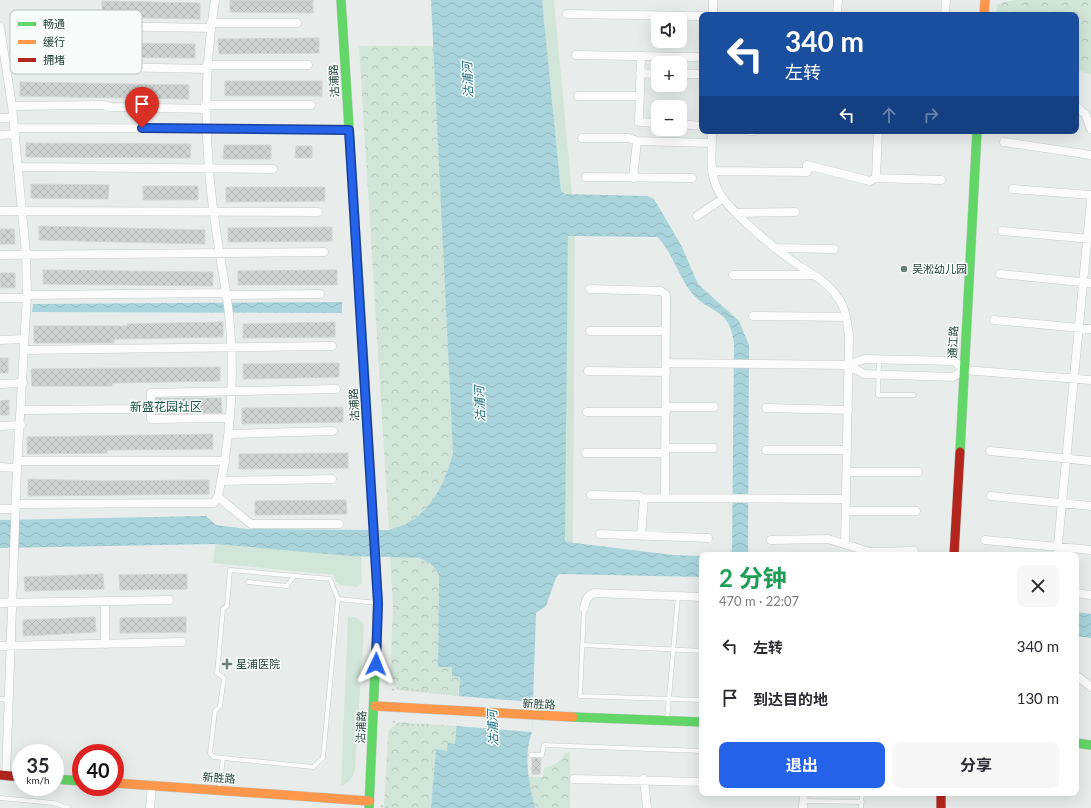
<!DOCTYPE html>
<html lang="zh">
<head>
<meta charset="utf-8">
<style>
  body { margin:0; font-family:Lato,"Noto Sans SC",sans-serif; background:#f7f7f7; color:#2b2b33; height:100vh; display:flex; flex-direction:column; font-size:15px; white-space:nowrap }
  * { box-sizing:border-box; margin:0 }
  p { font-size:13px; color:#7c7c81 }
  .icon { flex:none; width:22px; height:22px; fill:none; stroke:currentColor; stroke-width:2; stroke-linecap:round; stroke-linejoin:round }
  .map { position:relative; flex:1; overflow:hidden }
  .details { position:absolute; left:699px; top:552px; width:380px; height:244px; display:flex; flex-direction:column; background:#fff; border-radius:8px; box-shadow:0 4px 16px #0002 }
  .details>* { flex:none }
  .hud { position:absolute; left:699px; top:12px; width:380px; height:122px; border-radius:8px; box-shadow:0 4px 16px #0002; background:#1a4fa0; color:#fff; overflow:hidden }
  .tools { position:absolute; left:651px; top:12px; display:grid; gap:8px }
  .tools a { display:grid; place-items:center; width:36px; height:36px; border-radius:8px; background:#fff; box-shadow:0 4px 16px #0002; font-size:20px }
  .speed { position:absolute; left:12px; top:744px; display:flex; gap:8px; font-size:20px; font-weight:700; text-align:center }
  .speed>* { display:grid; place-content:center; width:52px; height:52px; border-radius:50%; background:#fff; box-shadow:0 4px 16px #0002; line-height:1 }
  .speed small { font-size:10px; font-weight:400 }
  .speed .limit { border:6px solid #d22; background:#fff; color:#111 }
  .pin { position:absolute; display:grid; place-items:center; width:34px; height:34px; color:#fff; margin:-41px -17px; border-radius:50% 50% 50% 0; rotate:-45deg; box-shadow:0 0 4px #0007 }
  .pin .icon { rotate:45deg }
  .me { position:absolute; width:44px; margin:-22px; rotate:2deg; stroke-linejoin:round; filter:drop-shadow(0 0 3px #0008) }
  .turn { display:flex; align-items:center; gap:14px; height:84px; padding:0 20px; font-size:18px }
  .turn .icon { width:52px; height:52px; stroke-width:2.5 }
  .turn b { display:block; font-size:28px; line-height:34px }
  .lanes { display:flex; align-items:center; height:38px; padding:0 20px; background:#0003; justify-content:center; gap:20px; direction:ltr }
  .lanes .off { opacity:.35 }
  .round { display:grid; place-items:center; flex:none; width:42px; height:42px; border-radius:8px; background:#f7f7f7 }
  .head { display:flex; align-items:center; justify-content:space-between; height:68px; padding:0 20px }
  h1 { font-size:24px; font-weight:700; line-height:30px; color:#1e9e55 }
  .cta { display:flex; gap:8px; margin-top:auto; padding:8px 20px }
  .cta a { flex:1; height:46px; border-radius:8px; background:#2563eb; color:#fff; font-size:16px; font-weight:700; line-height:46px; text-align:center }
  .cta a+a { background:#f7f7f7; color:#2b2b33 }
  ul { padding:0; list-style:none }
  li { display:flex; align-items:center; gap:12px; height:52px; padding:0 20px }
  li div { flex:1 }
  li b { display:block; font-size:15px }
  li em { font-style:normal }
  .map>svg:first-child { display:block }
</style>
</head>
<body>
<div class="map">
<svg width="1091" height="808" viewBox="0 0 1091 808">
  <defs>
    <pattern id="forest-crowns" width="20" height="18" patternUnits="userSpaceOnUse"><rect width="20" height="18" fill="#d1e6d8"/><path d="M2 6a3 3 0 1 1 6 0M12 15a3 3 0 1 1 6 0" fill="none" stroke="#b3c6ba"/></pattern>
    <pattern id="water-waves" width="16" height="10" patternUnits="userSpaceOnUse"><rect width="16" height="10" fill="#a9d4db"/><path d="M0 5q4-4 8 0t8 0" fill="none" stroke="#91b7bd"/></pattern>
    <pattern id="building-cross-hatch" width="8" height="8" patternUnits="userSpaceOnUse"><rect width="8" height="8" fill="#cfd4d2"/><path d="M0 0l8 8M0 8l8-8" fill="none" stroke="#b2b7b5"/></pattern>
  </defs>
  <rect width="100%" height="100%" fill="#e8edeb"/>
  <path fill="#d1e6d8" d="M542,0H554L572,194H565L561,190Z
    M569,235H575L573,543L567,542L564,536L568,238Z
    M215,544L361,556L362,583L357,587L341,585L335,581L334,575L213,563Z
    M348,616L358,618L364,625L355,770C352,779 349,783 341,786Z"/>
  <path fill="url(#forest-crowns)" d="M1015,0H1091V74L1076,70V15H996L997,4Z
    M359,46H434L453,453C446,479 434,508 410,522C404,526 395,527 389,530Z
    M390,557C408,558 432,555 439,576L438,667H452L460,677L458,696L398,690L390,682L393,605Z
    M399,722L456,726L455,744L447,751L436,750L431,808H384L388,736L389,730Z
    M570,752V808H535L527,777H543L544,768C554,765 560,763 565,753Z"/>
  <path fill="url(#water-waves)" d="M431,0H542L561,191L565,194L648,196L654,199L681,245L698,284L739,321L749,345L748,551L752,555H730L732,550L734,344C730,306 709,315 691,292C680,279 669,246 657,237L568,236L565,540L567,542L673,555L702,556V577L559,574L556,578L546,606L536,613L532,732C523,756 529,783 535,808H431L436,749L447,751L448,743L455,744L460,677L452,676V667H438L439,576C435,565 428,561 418,558L351,556L215,544L0,548V520L206,516L216,525L247,529L389,530C395,527 404,526 409,522C434,508 446,479 453,453Z
    M342,302V313L32,312L33,304Z
    M1076,612L1091,614V638L1076,636Z"/>
  <path fill="#e8edeb" d="M458,696L533,702L532,732L456,726Z"/>
  <path fill="url(#building-cross-hatch)" stroke="#d1d6d4" d="M230,0H313V13L230,12Z
    M102,1L200,3V19L102,17Z
    M319,38V53L219,54L218,39Z
    M118,43L195,44V58L118,57Z
    M225,81H322V96H225Z
    M20,82L189,85V99L20,96Z
    M26,143L191,144L190,158L26,157Z
    M224,145H271V159H223Z
    M296,146H312V158H295Z
    M31,184L109,185L108,199L31,198Z
    M143,186H198V200H143Z
    M226,187H325V201L226,202Z
    M39,226L205,230V244L39,240Z
    M332,227V241L228,242V228Z
    M0,229H14L15,244H0Z
    M43,270L213,272V286L43,284Z
    M337,270V285H238V271Z
    M0,273H15V288H0Z
    M223,322V337L114,339V343H34V326H127V324Z
    M335,322V337L243,338V324Z
    M0,358H8V373H0Z
    M339,363V377L243,379V364Z
    M220,367V381L112,383V386H32L31,369Z
    M156,398H221L222,413H156Z
    M9,400V415H0V401Z
    M343,407V422L242,424V408Z
    M213,434V449L107,450V453L27,454V437Z
    M348,453V468L239,469V454Z
    M28,479L102,481L209,480V494L28,496Z
    M346,500L347,514L255,515V501Z
    M103,574L104,589L25,591L24,577Z
    M187,574V589L120,590L119,575Z
    M95,617L96,632L23,636V620Z
    M186,617V632L120,633V618Z
    M532,758L541,759L540,774H532Z"/>
  <g fill="none" stroke-linecap="round" stroke-linejoin="round">
    <g stroke="#c5cac8" stroke-width="5">
      <path id="lane" d="M879,360L878,395H914
        M230,570L330,579L338,599L323,758L313,767L223,758L214,757L210,753L215,711L220,706L224,678L217,673L223,609L227,606Z
        M248,582L287,586L294,576
        M338,599L377,603
        M584,608L580,696L702,700
        M583,645L702,651
        M0,699L9,700
        M667,720L678,596
        M531,755H542L544,745L702,751
        M219,790L223,758
        M0,798L54,803L68,808
        M804,801L862,802
        M861,808L862,793"/>
    </g>
    <g stroke="#c5cac8" stroke-width="9">
      <path id="street" d="M567,14L702,16
        M713,15V0
        M837,15L838,0
        M945,15L946,0
        M211,23H297
        M107,26L210,28
        M0,27L12,106L26,254L27,295L17,468L6,776
        M576,55L696,57
        M641,56L639,122L658,123
        M207,65H308
        M6,66L102,65L112,67L207,69
        M640,73L658,74
        M680,74H702
        M578,96H640
        M205,105H311
        M12,106L103,105L111,107L206,109
        M1076,106L1085,114L1091,129
        M0,118H13
        M680,124L702,126
        M14,128L349,129
        M712,131C712,150 709,171 717,188C727,211 777,250 798,265C812,274 829,283 838,298C846,308 847,323 849,335L845,544
        M747,131H753
        M0,135L15,134
        M582,138H629L637,141L712,143
        M1004,142L1091,155
        M18,167L273,169
        M712,171L807,172V165L870,181L876,178L941,180
        M586,177L692,178
        M633,178L637,141
        M876,178L878,131
        M1013,189L1091,195
        M0,211L318,212
        M737,213L795,212
        M697,216L722,199
        M1002,231L1091,239
        M775,248L834,249
        M0,255L324,252
        M1000,274L1091,283
        M733,275H813
        M590,289L661,291L666,295L665,498
        M27,295L226,293
        M226,295L320,294
        M0,298H26
        M753,316L846,317
        M994,320L1091,329
        M590,331H665
        M0,340L24,339
        M24,350L332,346
        M667,363L848,365L865,359L954,361L964,370L1091,380
        M848,365L864,374L953,377L964,370
        M588,371L666,372
        M0,384L23,383
        M666,407H714
        M766,408L848,410
        M22,410L151,409
        M587,412H666
        M230,418L151,419V393L336,389
        M0,426L21,425
        M229,434L333,431
        M665,448H713
        M766,450H847
        M990,451L1091,461
        M586,453H665
        M18,461H225
        M0,467L17,468
        M847,472H918
        M221,481L332,479
        M591,495L638,496L644,498L846,499
        M991,496L1091,506
        M218,497L251,524H339
        M17,504L214,503L218,497C232,432 236,364 227,298C220,255 212,213 209,169C204,111 206,57 215,0
        M0,509H16
        M846,511H916
        M600,534L708,538
        M641,536L644,498
        M771,540L828,539L870,552L914,551
        M985,540L1091,550
        M1057,555L1091,200
        M1076,593L1091,595
        M0,603L169,600
        M584,608C586,600 587,596 594,593L702,597
        M105,644V601
        M0,646L182,642
        M1076,675L1091,687
        M574,779L702,782
        M644,779L647,808
        M150,808L152,785
        M803,808L804,793"/>
    </g>
    <g stroke="#c3cbc8" stroke-width="10">
      <path id="fast" d="M341,0L367,416
        M960,452L977,131
        M573,717L702,722
        M1076,743L1091,745
        M55,779L81,781
        M369,808L377,624"/>
    </g>
    <g stroke="#c3cbc8" stroke-width="10">
      <path id="slow" d="M984,15L985,0
        M367,416L378,603L377,624
        M375,706L573,717
        M115,783L369,801"/>
    </g>
    <g stroke="#c3cbc8" stroke-width="10">
      <path id="jam" d="M954,555L960,452
        M0,775L21,777
        M941,793V808"/>
    </g>
    <path stroke="#c3ccca" stroke-width="2" stroke-dasharray="2 3" stroke-linecap="butt" d="M392,690L397,688L427,691
      M393,721L397,724L428,726
      M88,788L108,789
      M381,806L389,808"/>
    <use href="#lane" stroke="#fcfcfc" stroke-width="4"/>
    <use href="#street" stroke="#fcfcfc" stroke-width="8"/>
    <use href="#fast" stroke="#63d668" stroke-width="9"/>
    <use href="#slow" stroke="#ff974d" stroke-width="9"/>
    <use href="#jam" stroke="#b3261e" stroke-width="9"/>
  </g>
  <g fill="none" stroke-linecap="round" stroke-linejoin="round">
    <g stroke="#184099" stroke-width="10">
      <path id="route" d="M142,128L349,130L378,603L376,664"/>
    </g>
    <use href="#route" stroke="#2563eb" stroke-width="7"/>
  </g>
  <g fill="#697e78" stroke="#f7fbf9" stroke-width="1.5">
    <circle cx="904" cy="269" r="4"/>
    <path d="M225 658h4v4h4v4h-4v4h-4v-4h-4v-4h4z"/>
  </g>
  <g text-anchor="middle" stroke-width="3" stroke-linejoin="round" paint-order="stroke">
    <g font-size="11" fill="#24423a" stroke="#f7fbf9">
      <text transform="translate(334 81) rotate(-93)" y="4">沽浦路</text>
      <text transform="translate(953 342) rotate(-87)" y="4">通江路</text>
      <text transform="translate(354 405) rotate(-93)" y="4">沽浦路</text>
      <text transform="translate(539 704) rotate(3)" y="4">新胜路</text>
      <text transform="translate(361 727) rotate(-87)" y="4">沽浦路</text>
      <text transform="translate(219 778) rotate(4)" y="4">新胜路</text>
    </g>
    <g font-size="11" fill="#24423a" stroke="#f7fbf9" text-anchor="start">
      <text x="912" y="273">吴淞幼儿园</text>
      <text x="236" y="668">星浦医院</text>
    </g>
    <g font-size="12" font-style="italic" fill="#1c6f80" stroke="#f7fbf9">
      <text transform="translate(468 80) rotate(-92)" y="4">沽浦河</text>
      <text transform="translate(480 404) rotate(-92)" y="4">沽浦河</text>
      <text transform="translate(493 728) rotate(-92)" y="4">沽浦河</text>
    </g>
    <g font-size="12" fill="#1f5548" stroke="#f7fbf9">
      <text x="166" y="411">新盛花园社区</text>
    </g>
  </g>
  <rect x="10" y="10" width="132" height="64" rx="6" fill="#f7fbf9" stroke="#b8c4c0" stroke-width="1"/>
  <rect x="18" y="22" width="18" height="4" fill="#63d668"/>
  <rect x="18" y="40" width="18" height="4" fill="#ff974d"/>
  <rect x="18" y="58" width="18" height="4" fill="#b3261e"/>
  <g font-size="11" fill="#24423a">
    <text x="43" y="28">畅通</text>
    <text x="43" y="46">缓行</text>
    <text x="43" y="64">拥堵</text>
  </g>
</svg>
<div class="tools">
<a><svg class="icon" aria-label="sound" viewBox="0 0 24 24"><path d="M4 9h4l5-4v14l-5-4H4zM17 9q2 3 0 6"/></svg></a>
<a>+</a>
<a>−</a>
</div>
<div class="speed"><div>35<small>km/h</small></div><div class="limit">40</div></div>
<div class="pin" style="left:142px;top:128px;background:#d93025"><svg class="icon" aria-label="arrive" viewBox="0 0 24 24"><path d="M6 21V4h12l-3 4 3 4H6"/></svg></div>
<svg class="me" style="left:376px;top:664px" viewBox="-20 -20 40 40"><path d="M0-17L14 15 0 8-14 15z" fill="#2563eb" stroke="#fff" stroke-width="4"/></svg>
<div class="hud">
<div class="turn"><svg class="icon" aria-label="left" viewBox="0 0 24 24"><path d="M17 20v-9H6M10 6l-5 5 5 5"/></svg><div><b>340 m</b>左转</div></div>
<div class="lanes"><svg class="icon" aria-label="left" viewBox="0 0 24 24"><path d="M17 20v-9H6M10 6l-5 5 5 5"/></svg><svg class="icon off" aria-label="ahead" viewBox="0 0 24 24"><path d="M12 20V5M6 11l6-6 6 6"/></svg><svg class="icon off" aria-label="right" viewBox="0 0 24 24"><path d="M7 20v-9h11M14 6l5 5-5 5"/></svg></div>
</div>
<section class="details">
<div class="head"><div><h1>2 分钟</h1><p>470 m · 22:07</p></div><a class="round"><svg class="icon" aria-label="close" viewBox="0 0 24 24"><path d="M6 6l12 12M18 6L6 18"/></svg></a></div>
<ul>
<li><svg class="icon" aria-label="left" viewBox="0 0 24 24"><path d="M17 20v-9H6M10 6l-5 5 5 5"/></svg><div><b>左转</b></div><em>340 m</em></li>
<li><svg class="icon" aria-label="arrive" viewBox="0 0 24 24"><path d="M6 21V4h12l-3 4 3 4H6"/></svg><div><b>到达目的地</b></div><em>130 m</em></li>
</ul>
<div class="cta"><a>退出</a><a>分享</a></div>
</section>
</div>
</body>
</html>
